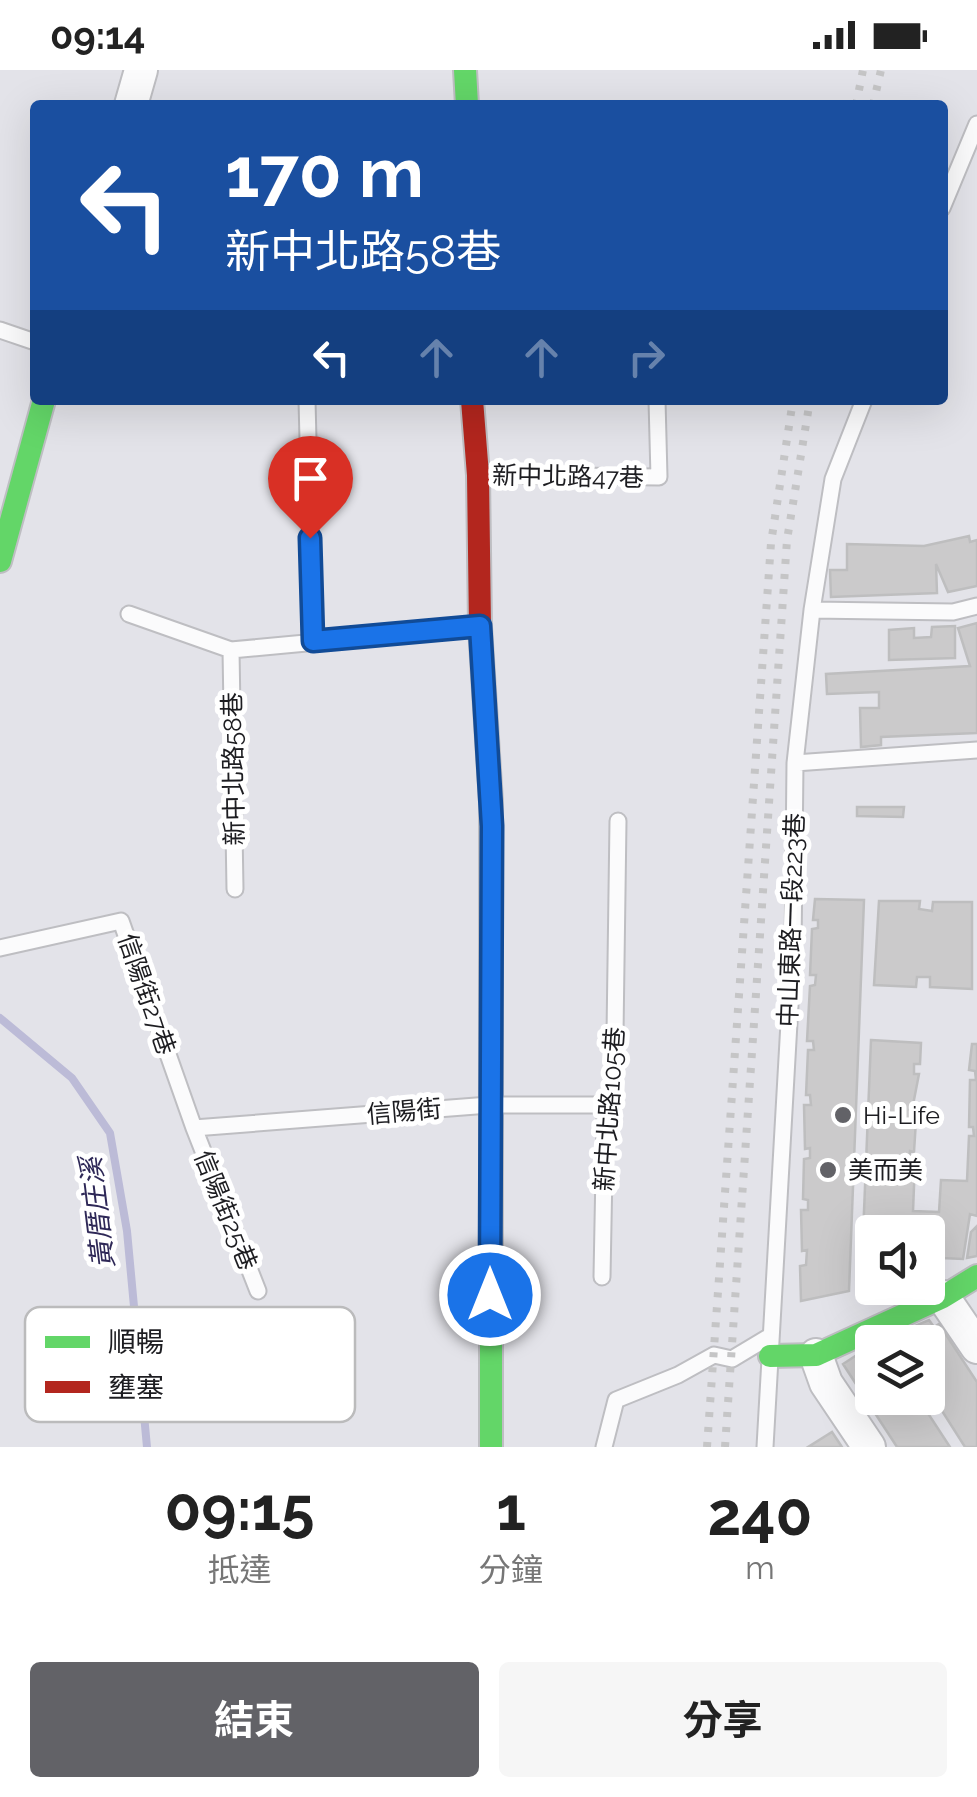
<!DOCTYPE html>
<html lang="zh-TW">
<head>
<meta charset="utf-8">
<style>
  body { margin:0; font-family:Raleway,"Noto Sans TC",sans-serif; background:#f6f6f6; color:#222; height:100vh; display:flex; flex-direction:column; font-size:38px; white-space:nowrap }
  * { box-sizing:border-box; margin:0 }
  p { font-size:32px; color:#767676 }
  .icon { flex:none; width:55px; height:55px; fill:none; stroke:currentColor; stroke-width:2; stroke-linecap:round; stroke-linejoin:round }
  .map { position:relative; height:1377px; overflow:hidden }
  .details { display:flex; flex-direction:column; background:#fff; flex:1 }
  .details>* { flex:none }
  .top-card { position:absolute; left:30px; top:30px; width:918px; height:305px; border-radius:10px; box-shadow:0 10px 40px #0002; background:#1a4fa0; color:#fff; overflow:hidden }
  .tools { position:absolute; left:855px; top:1145px; display:grid; gap:20px }
  .tools a { display:grid; place-items:center; width:90px; height:90px; border-radius:10px; background:#fff; box-shadow:0 10px 40px #0002; font-size:50px }
  .pin { position:absolute; display:grid; place-items:center; width:85px; height:85px; color:#fff; margin:-102px -42px; border-radius:50% 50% 50% 0; rotate:-45deg; box-shadow:0 0 10px #0007 }
  .pin .icon { rotate:45deg }
  .me { position:absolute; width:110px; margin:-55px; rotate:0deg; stroke-linejoin:round; filter:drop-shadow(0 0 8px #0008) }
  .turn { display:flex; align-items:center; gap:35px; height:210px; padding:0 30px; font-size:45px }
  .turn .icon { width:130px; height:130px; stroke-width:2.5 }
  .turn b { display:block; font-size:70px; line-height:85px }
  .lanes { display:flex; align-items:center; height:95px; padding:0 30px; background:#0003; justify-content:center; gap:50px; direction:ltr }
  .lanes .off { opacity:.35 }
  .eta { display:flex; justify-content:space-evenly; align-items:center; height:170px; text-align:center }
  .eta b { font-size:60px; font-weight:700; line-height:70px }
  .primary-button { display:flex; gap:20px; margin-top:auto; padding:20px 30px }
  .primary-button a { flex:1; height:115px; border-radius:10px; background:#626267; color:#fff; font-size:40px; font-weight:700; line-height:115px; text-align:center }
  .primary-button a+a { background:#f6f6f6; color:#222 }
  .status { display:flex; justify-content:space-between; align-items:center; height:70px; padding:0 50px; background:#fff; direction:ltr }
  .status svg { height:28px; fill:currentColor }
  .map>svg:first-child { display:block }
</style>
</head>
<body>
<div class="status"><b>09:14</b><svg viewBox="0 0 49 12"><path d="M0 12V9h3v3zM5 12V6h3v6zM10 12V3h3v9zM15 12V0h3v12zM26 1h20v11H26zM47 4h2v5h-2z"/></svg></div>
<div class="map">
<svg width="977" height="1377" viewBox="0 0 977 1377">
  <rect width="100%" height="100%" fill="#e3e3e9"/>
  <g fill="none" stroke-linecap="round" stroke-linejoin="round">
    <path stroke="#bcbbd7" stroke-width="8" d="M0,948L72,1008L110,1063L127,1161L147,1377"/>
  </g>
  <path fill="#cbcacb" stroke="#bebebf" stroke-width="2.5" d="M969,466L970,472L977,470V516L948,522L936,494L937,523L831,527L830,500H847V474L924,476Z
    M977,553V663L881,667V675L861,677L860,638H879V622L827,624L826,604L970,596L958,558Z
    M955,556V588L889,590V560L914,558V568L931,567L932,557Z
    M857,737H904L903,747L857,746Z
    M815,829L864,830L849,1221L801,1231L800,1196L806,1195L807,1180L802,1181L801,1140H808V1130L803,1129L804,1089L810,1088V1078L805,1079L804,1035H811L810,1025H806L808,980H814L813,971H807L810,916L815,915L816,905H810L812,859L818,858V850H813Z
    M879,831H920L919,839L932,841L933,832H972V919L930,917V907H917L916,917L874,915Z
    M871,970L921,973L920,994H914V1004H919L913,1035H917L914,1082L910,1081L909,1091L915,1092L913,1141L939,1142L941,1110L967,1111L969,1066H974L973,1057H969L970,1010H976L975,1001L969,1000L972,974H977V1146L970,1144L963,1189L941,1188L940,1207L928,1206V1162H872V1215H861Z
    M977,1156V1186L967,1188L971,1162Z
    M929,1250L934,1257L939,1254L977,1312V1377H965L928,1319V1272H877Z
    M872,1275V1328H918L950,1377H897L843,1294Z
    M832,1362L842,1377H808Z"/>
  <g fill="none" stroke-linecap="round" stroke-linejoin="round">
    <g stroke="#bebec2" stroke-width="19">
      <path id="lane" d="M942,138L977,54
        M0,260L35,272
        M307,330L313,571
        M480,405L659,407L657,330
        M812,540L953,542L977,536
        M129,544L231,580L477,557
        M231,580L235,819
        M795,693L977,680
        M0,878L121,851L194,1058L258,1221
        M194,1058L489,1035H614
        M602,1207L605,1048L614,1035L618,751
        M604,1377L616,1330L678,1305L714,1285L732,1289L767,1268
        M765,1377L793,882L795,693L812,540L833,409L864,330"/>
    </g>
    <g stroke="#bebec2" stroke-width="36">
      <path id="street" d="M131,35L141,0
        M943,1227L977,1277
        M816,1285L826,1313L869,1377"/>
    </g>
    <g stroke="#bebec2" stroke-width="26">
      <path id="fast" d="M465,0L467,35
        M0,491L44,330
        M491,732V1377
        M770,1286L816,1285L943,1227L977,1206"/>
    </g>
    <g stroke="#bebec2" stroke-width="26">
      <path id="jam" d="M472,330L478,405L480,557L491,732"/>
    </g>
    <use href="#lane" stroke="#fbfbfc" stroke-width="15"/>
    <use href="#street" stroke="#fbfbfc" stroke-width="32"/>
    <use href="#fast" stroke="#63d668" stroke-width="22"/>
    <use href="#jam" stroke="#b3261e" stroke-width="22"/>
    <path stroke="#c5c5c6" stroke-width="8" stroke-dasharray="5 10" stroke-linecap="butt" d="M856,35L863,0
      M873,35L881,0
      M707,1377L771,473L793,330
      M725,1377L787,470L810,330"/>
  </g>
  <g fill="none" stroke-linecap="round" stroke-linejoin="round">
    <g stroke="#114b97" stroke-width="25">
      <path id="route" d="M310,468L313,571L480,556L492,756L490,1225"/>
    </g>
    <use href="#route" stroke="#1a73e8" stroke-width="18"/>
  </g>
  <g fill="#626267" stroke="#fff" stroke-width="4">
    <circle cx="843" cy="1045" r="10"/>
    <circle cx="828" cy="1100" r="10"/>
  </g>
  <g text-anchor="middle" stroke-width="10" stroke-linejoin="round" paint-order="stroke">
    <g font-size="25" fill="#1d1d21" stroke="#fff">
      <text transform="translate(568 406) rotate(1)" y="9">新中北路47巷</text>
      <text transform="translate(233 699) rotate(-91)" y="9">新中北路58巷</text>
      <text transform="translate(791 850) rotate(-88)" y="9">中山東路一段223巷</text>
      <text transform="translate(147 924) rotate(71)" y="9">信陽街27巷</text>
      <text transform="translate(609 1039) rotate(-86)" y="9">新中北路105巷</text>
      <text transform="translate(404 1041) rotate(-5)" y="9">信陽街</text>
      <text transform="translate(226 1140) rotate(68)" y="9">信陽街25巷</text>
    </g>
    <g font-size="25" fill="#1d1d21" stroke="#fff" text-anchor="start">
      <text x="863" y="1054">Hi-Life</text>
      <text x="848" y="1109">美而美</text>
    </g>
    <g font-size="28" font-style="italic" fill="#2e2857" stroke="#fff">
      <text transform="translate(97 1143) rotate(-97)" y="10">黃厝庄溪</text>
    </g>
  </g>
  <rect x="25" y="1237" width="330" height="115" rx="15" fill="#fff" stroke="#bbbbbc" stroke-width="2.5"/>
  <rect x="45" y="1266" width="45" height="12" fill="#63d668"/>
  <rect x="45" y="1311" width="45" height="12" fill="#b3261e"/>
  <g font-size="28" fill="#1d1d21">
    <text x="108" y="1282">順暢</text>
    <text x="108" y="1327">壅塞</text>
  </g>
</svg>
<div class="tools">
<a><svg class="icon" aria-label="sound" viewBox="0 0 24 24"><path d="M4 9h4l5-4v14l-5-4H4zM17 9q2 3 0 6"/></svg></a>
<a><svg class="icon" aria-label="layers" viewBox="0 0 24 24"><path d="M12 4l9 5-9 5-9-5zM3 14l9 5 9-5"/></svg></a>
</div>
<div class="pin" style="left:310px;top:468px;background:#d93025"><svg class="icon" aria-label="arrive" viewBox="0 0 24 24"><path d="M6 21V4h12l-3 4 3 4H6"/></svg></div>
<svg class="me" style="left:490px;top:1225px" viewBox="-20 -20 40 40"><circle r="17" fill="#1a73e8" stroke="#fff" stroke-width="3"/><path d="M0-11L8 9 0 5-8 9z" fill="#fff"/></svg>
<div class="top-card">
<div class="turn"><svg class="icon" aria-label="left" viewBox="0 0 24 24"><path d="M17 20v-9H6M10 6l-5 5 5 5"/></svg><div><b>170 m</b>新中北路58巷</div></div>
<div class="lanes"><svg class="icon" aria-label="left" viewBox="0 0 24 24"><path d="M17 20v-9H6M10 6l-5 5 5 5"/></svg><svg class="icon off" aria-label="ahead" viewBox="0 0 24 24"><path d="M12 20V5M6 11l6-6 6 6"/></svg><svg class="icon off" aria-label="ahead" viewBox="0 0 24 24"><path d="M12 20V5M6 11l6-6 6 6"/></svg><svg class="icon off" aria-label="right" viewBox="0 0 24 24"><path d="M7 20v-9h11M14 6l5 5-5 5"/></svg></div>
</div>
</div>
<section class="details">
<div class="eta">
<div><b>09:15</b><p>抵達</p></div>
<div><b>1</b><p>分鐘</p></div>
<div><b>240</b><p>m</p></div>
</div>
<div class="primary-button"><a>結束</a><a>分享</a></div>
</section>
</body>
</html>
